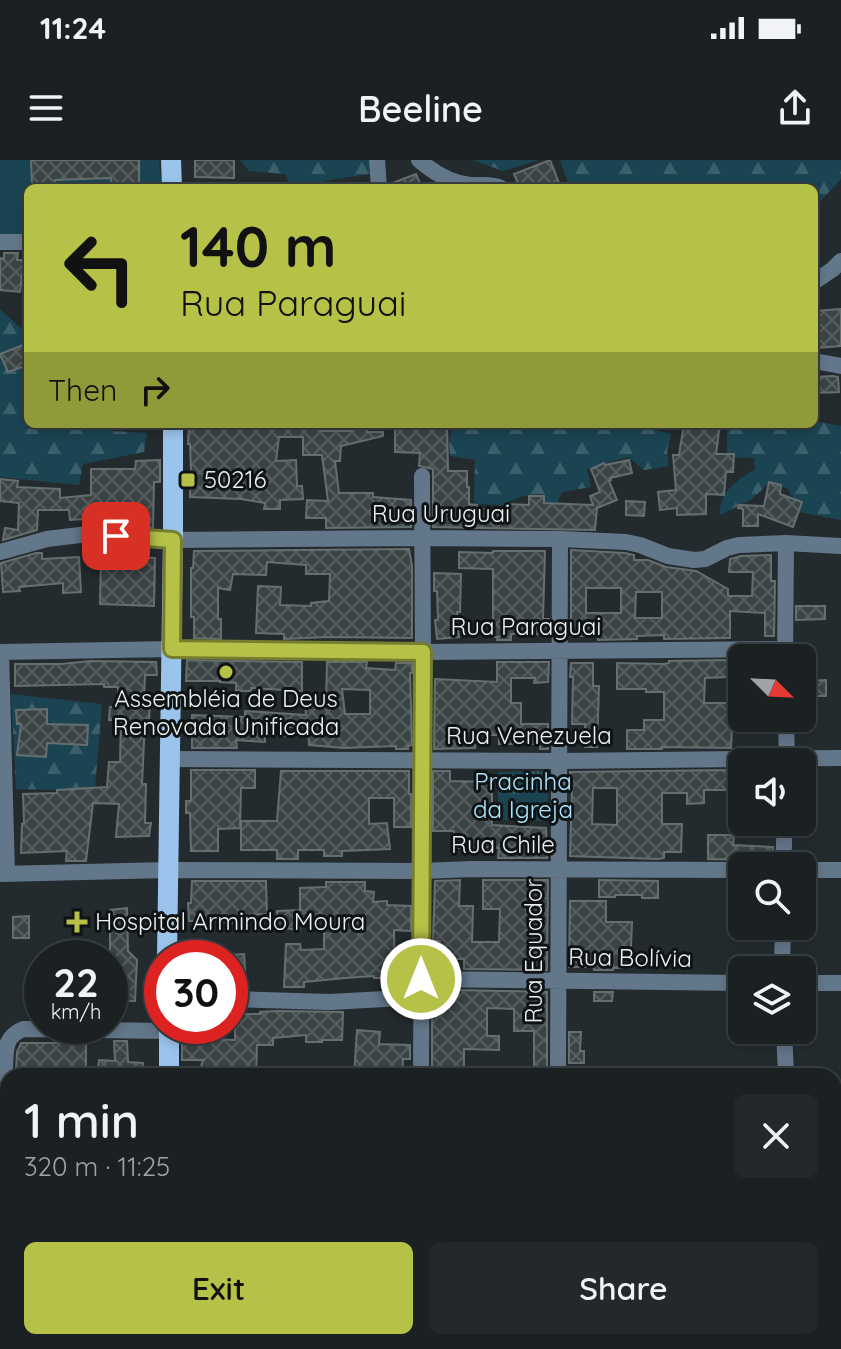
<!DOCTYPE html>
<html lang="en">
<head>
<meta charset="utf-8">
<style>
  body { margin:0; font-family:Quicksand,sans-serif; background:#24282a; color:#f1f3f6; height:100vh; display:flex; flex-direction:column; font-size:30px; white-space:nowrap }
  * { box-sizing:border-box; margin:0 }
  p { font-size:26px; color:#a0a3a5 }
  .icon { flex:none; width:44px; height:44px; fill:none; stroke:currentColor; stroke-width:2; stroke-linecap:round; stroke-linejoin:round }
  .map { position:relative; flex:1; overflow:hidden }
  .drawer { position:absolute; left:0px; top:908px; width:842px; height:282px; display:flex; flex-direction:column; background:#1b2022; border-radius:24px 24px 0 0; box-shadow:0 4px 12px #0003,0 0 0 2px #393e40 }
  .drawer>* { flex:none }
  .hud { position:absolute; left:24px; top:24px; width:794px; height:244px; border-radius:12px; box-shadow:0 4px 12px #0003,0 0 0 2px #393e40; background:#b6c148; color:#111; overflow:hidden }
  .needle { width:52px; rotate:114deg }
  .tools { position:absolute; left:728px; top:484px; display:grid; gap:16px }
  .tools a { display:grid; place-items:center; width:88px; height:88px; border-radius:12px; background:#1b2022; box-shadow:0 4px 12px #0003,0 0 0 2px #393e40; font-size:40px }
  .speed { position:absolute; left:24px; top:780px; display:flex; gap:16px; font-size:40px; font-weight:700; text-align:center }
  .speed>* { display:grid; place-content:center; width:104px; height:104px; border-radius:50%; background:#1b2022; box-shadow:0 4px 12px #0003,0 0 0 2px #393e40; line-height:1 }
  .speed small { font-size:20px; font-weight:400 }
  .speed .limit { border:12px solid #d22; background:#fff; color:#111 }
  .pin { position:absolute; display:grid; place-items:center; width:68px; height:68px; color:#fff; margin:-34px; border-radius:16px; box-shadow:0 4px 12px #0006 }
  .me { position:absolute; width:88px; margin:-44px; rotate:0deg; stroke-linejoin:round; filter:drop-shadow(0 0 6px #0008) }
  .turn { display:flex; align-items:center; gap:28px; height:168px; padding:0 24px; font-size:36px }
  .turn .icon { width:104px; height:104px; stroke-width:2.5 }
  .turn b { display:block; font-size:56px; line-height:68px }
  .then { display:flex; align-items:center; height:76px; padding:0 24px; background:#0003; gap:16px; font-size:30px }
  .round { display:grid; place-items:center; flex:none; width:84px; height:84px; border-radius:12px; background:#24282a }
  .head { display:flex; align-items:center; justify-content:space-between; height:136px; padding:0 24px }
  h1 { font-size:48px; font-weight:600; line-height:60px }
  .action { display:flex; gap:16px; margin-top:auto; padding:16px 24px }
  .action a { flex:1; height:92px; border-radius:12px; background:#b6c148; color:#111; font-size:32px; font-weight:600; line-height:92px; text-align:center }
  .action a+a { background:#24282a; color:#f1f3f6 }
  .status { display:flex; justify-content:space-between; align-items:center; height:56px; padding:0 40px; background:#1b2022; direction:ltr }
  .status svg { height:22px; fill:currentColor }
  header { display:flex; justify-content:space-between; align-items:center; height:104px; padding:0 24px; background:#1b2022; font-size:36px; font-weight:600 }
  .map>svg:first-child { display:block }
</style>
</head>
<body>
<div class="status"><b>11:24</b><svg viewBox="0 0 49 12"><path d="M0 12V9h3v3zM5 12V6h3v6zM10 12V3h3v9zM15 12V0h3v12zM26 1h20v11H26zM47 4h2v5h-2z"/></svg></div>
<header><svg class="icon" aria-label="menu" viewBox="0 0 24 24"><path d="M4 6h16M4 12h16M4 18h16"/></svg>Beeline<svg class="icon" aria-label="share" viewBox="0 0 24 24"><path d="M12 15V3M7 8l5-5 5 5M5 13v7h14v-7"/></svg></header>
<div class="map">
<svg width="841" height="1189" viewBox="0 0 841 1189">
  <defs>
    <pattern id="forest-firs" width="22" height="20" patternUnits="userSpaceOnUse" patternTransform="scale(2)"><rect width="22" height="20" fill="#1b4453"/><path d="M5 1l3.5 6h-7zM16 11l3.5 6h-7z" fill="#3c5f6c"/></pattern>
    <pattern id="park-tufts" width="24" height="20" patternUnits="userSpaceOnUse" patternTransform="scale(2)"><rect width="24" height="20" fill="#1b4453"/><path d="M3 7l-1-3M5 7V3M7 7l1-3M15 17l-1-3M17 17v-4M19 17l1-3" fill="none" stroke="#3c5f6c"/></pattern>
    <pattern id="building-cross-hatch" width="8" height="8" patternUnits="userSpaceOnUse" patternTransform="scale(2)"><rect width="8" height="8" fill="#3b4445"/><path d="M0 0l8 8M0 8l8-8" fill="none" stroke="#585f60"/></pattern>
  </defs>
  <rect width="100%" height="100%" fill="#242b2e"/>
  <path fill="#1b4453" d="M0,0H159L162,28H28V78L0,77Z"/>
  <path fill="url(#forest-firs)" d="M240,0H369L370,14L329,20L308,28H292L285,14L249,11Z
    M472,0H539L503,11Z
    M560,0H841V19L814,48V28H570Z
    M0,149L28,175V264H97L113,271L147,273L144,292L83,304L79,325L0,317Z
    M814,261L841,266V360L799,352L788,329L769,323L752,339L720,355C718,332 738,320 755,309L754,298L727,297V264H814Z
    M453,264H612L660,271L671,274L667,292L669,306L644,310L628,297L587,309L591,327L562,332L556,345H545L541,334L522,336L502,345L474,344L475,300L450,296L449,280Z
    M11,534L102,544L95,628L57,630L16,629Z"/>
  <path fill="url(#park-tufts)" d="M548,611V661L498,660V612Z"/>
  <path fill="url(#building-cross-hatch)" stroke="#656f70" stroke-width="2" fill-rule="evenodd" d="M31,0H139V25L112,26L111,18L55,20V23L32,24Z
    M195,0H234V18L195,17Z
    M550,0L561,28H520L514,14Z
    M416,14L422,28H390V24Z
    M4,93H18L17,100H24L20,132L0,130V98L4,99Z
    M841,149V186L817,188L815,151Z
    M28,183V205L8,212L0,194Z
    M833,216L838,217L839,232L814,233V217Z
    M189,264H320V271H352L349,264H365L367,272H383V276L341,286L340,301H335L339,333H373V337L411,340V367L326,368V358H306L307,340L328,341L322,295H303V277H279L276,301L296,300L297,326H302L303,339L280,340V349H264L265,343L241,339L190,337L191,310L190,284H188Z
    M395,264H447L448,311H467V327H469V344L477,345L476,349H506V344L529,345V336H544V343L593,345L590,336L600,332L591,309L604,303L605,305L629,300L632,313L610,318L611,320L609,321L617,340L597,348L595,370L433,367V309L419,306L420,293L395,292Z
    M684,264H720L716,294H734L733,312H726L724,335L706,334V354L677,355V348L660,350L658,332L676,330L673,295H679Z
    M160,300V322H154L153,368L140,367V364L85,359L70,360L69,350H38L37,370L3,380L5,368L18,370L19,343L0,341V319L18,321L17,327L60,329V338L91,335V309H135L136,301Z
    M769,322L781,325L780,334L802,342L793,367L758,354V366H743V349L738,348L739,345L764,346Z
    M626,341L645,342L644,356L626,355Z
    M409,389L412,406V478L327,477L284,479V474L256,473L258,426L281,427L280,445L311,446V443L329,441L330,414H306V405L267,402L266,415L233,414L230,430L218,428V459H221V479L194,478V457H191V408H193L194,391Z
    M571,390L625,393L634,395V400H648L666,407L696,411L728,429V436H752L753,412H729L730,399L741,396L771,395V421H775L774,476H765V453L730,451V478H728L664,479V475L637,476V479L598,480V476H571ZM586,428H621V453H586ZM636,432H662V458H635Z
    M493,391H545L543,459H549V474H511V480H497L498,477H493V409L459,408V392L493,393Z
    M36,393H42V399L79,397L81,432L63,433V423L19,427L20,431L3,432L1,403Z
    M101,397L155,398L154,446L100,444Z
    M434,413L461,414L460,452H457L459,477L437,479L435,460H438L437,431H434Z
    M796,446H825V459L796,460Z
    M187,500L302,502V531L251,528V531H236V523L220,522V521H186Z
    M728,500V517L705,518L704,543H730V550L742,547V566L732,568L731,588L662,587V589H627V570H644V560H664V532H646V529H617V503L664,504L669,503V501Z
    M91,501L156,502L157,515H145L144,540L150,541L149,561H145L142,624H146L145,663H151L149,676L116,677L119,644L93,643L86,701H66L67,691L21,693L22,664L24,663L23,634L57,633V630L107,627L109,602H120L121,560H109L110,547H118V527H104V524L15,526V504H61Z
    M327,502H367L366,508L395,510L396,503H412V513H410L412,585L408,586V589H396V586L344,588L309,585L308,566L286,567L285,576L265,574V582L236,580L237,588H192V555L245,557V551L306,555L305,543L326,542ZM342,529L370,530V554H345Z
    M497,502H549L548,522L534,523L535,518H511V543H521V564H548V589H540V584H499V575H476L475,588L434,589L435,519L497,522Z
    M571,503H593V526H599L597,587H585V564H572L573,517H570Z
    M826,520V536H802V521Z
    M47,549V564L88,565L87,585L47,583L46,597L17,595L21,564H17L16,550Z
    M191,610H255V628H241L240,668L218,669V691H191L190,653H186V641H191Z
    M729,610L728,630H704V643L687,644V633H662V664H682L681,692H664V698L658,699L570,696L572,627H570V612ZM593,628H617V665L592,664Z
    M281,611H409V634H411V667H394V638H369V664L387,663L390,689L342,691V696H324V690H298V699H277V690H241V661H277Z
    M433,611H450V621L492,622V665L546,668L547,698H498L499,688H454V671H433Z
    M708,675H734L733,685L773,687L772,700L708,699Z
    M460,720L459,746H473L472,782H499L500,749H483V720H548L547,810L464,809V799H440V781H433L435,721Z
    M599,720L658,721V738H642V735H615V737H599Z
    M192,721H266L267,754L240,755L239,764L224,763V761H189L188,743H191Z
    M326,722H365V731L374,732L373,742L387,741V745L411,746V771L394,770L395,818H374V816L345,818L304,822V827H284L286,784H300L301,790L324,789V758H300V770L277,767V751L300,750V728L326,727Z
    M570,741H606V762H632L630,808H613V810H594V807H569Z
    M127,748L128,791L137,800L135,841H110V750Z
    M29,756V778H13V757Z
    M189,785H210L211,798H189Z
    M244,794L246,823L230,824V795Z
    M458,830L547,832V915H534V871H514V849L487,848V876H499V890L464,889V916H432V833H458Z
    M594,832H613L612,841H594Z
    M277,851L343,852L342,880H322V882H306V875L273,878V885H257L256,916H198L203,900H182V875H190V866H209L208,879L235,880V854H260V852Z
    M357,870L380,872L379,884L410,885V899H403L402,916H354Z
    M569,872H581L580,891H584V903H569Z
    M114,881H127L128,902L143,903L142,916H97L99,900L115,901Z
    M21,883H86V910H38V916H21V910H16L17,892Z"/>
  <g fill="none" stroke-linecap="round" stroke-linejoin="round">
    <path stroke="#63778a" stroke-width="16" d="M377,0L379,28
      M419,0C434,13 450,23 470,25C481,26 490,23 501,28
      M0,82H28
      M814,122L833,109L841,101
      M814,201L841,206
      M0,392L47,379L88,374L173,380L421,378L560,379L626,382L640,385L668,396L694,400L705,399L727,388L739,385L786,383L841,386
      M0,492L172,489L423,492L785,489
      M1,492L7,714
      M785,498L786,383
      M786,558L787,602
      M169,599L559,601L841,598
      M783,706L785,662
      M802,710H841
      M0,714L168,710L422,711L472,709L742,710
      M782,810L783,766
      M421,819L742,823
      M802,823H841
      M230,839L330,842L421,837
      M784,870L786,916
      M421,916L423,492L422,316
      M558,916L560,379
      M834,968L841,967
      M834,1132L841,1130
      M834,1162L841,1164
      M3,1189L5,908C6,890 4,877 23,869L169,871"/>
    <path stroke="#9bc4ec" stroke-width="20" d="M171,0L172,28
      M167,798L173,380V264
      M169,866V916
      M170,1182V1189"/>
  </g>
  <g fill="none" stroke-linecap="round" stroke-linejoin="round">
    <g stroke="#767d2f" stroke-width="20">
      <path id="route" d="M116,376L173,380L172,489L423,492L421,819"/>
    </g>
    <use href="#route" stroke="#b6c148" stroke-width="14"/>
  </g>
  <g fill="#b6c148" stroke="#101314" stroke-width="3">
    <rect x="180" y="312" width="16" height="16" rx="4"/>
    <circle cx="226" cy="512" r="8"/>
    <path d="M73 750h8v8h8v8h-8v8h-8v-8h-8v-8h8z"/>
  </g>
  <g text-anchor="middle" stroke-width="6" stroke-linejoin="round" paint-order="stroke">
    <g font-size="24" fill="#eaeff1" stroke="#101314" text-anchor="start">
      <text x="204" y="328">50216</text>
      <text x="226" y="547" text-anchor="middle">Assembléia de Deus<tspan x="226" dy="28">Renovada Unificada</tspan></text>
      <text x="95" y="770">Hospital Armindo Moura</text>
    </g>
    <g font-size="24" fill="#eaeff1" stroke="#101314">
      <text x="441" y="362">Rua Uruguai</text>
      <text x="526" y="475">Rua Paraguai</text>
      <text x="529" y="584">Rua Venezuela</text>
      <text x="503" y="693">Rua Chile</text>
      <text transform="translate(534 791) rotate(-90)" y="8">Rua Equador</text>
      <text transform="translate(630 798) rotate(1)" y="8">Rua Bolívia</text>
    </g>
    <g font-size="24" fill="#aae4fd" stroke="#101314">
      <text x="523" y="630">Pracinha<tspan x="523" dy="28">da Igreja</tspan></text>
    </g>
  </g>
</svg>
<div class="tools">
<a><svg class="needle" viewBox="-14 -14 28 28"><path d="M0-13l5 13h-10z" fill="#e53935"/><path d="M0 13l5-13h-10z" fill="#a0a3a5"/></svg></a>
<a><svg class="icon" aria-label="sound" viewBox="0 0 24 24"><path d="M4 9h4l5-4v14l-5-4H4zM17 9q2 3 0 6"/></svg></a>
<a><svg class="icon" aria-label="search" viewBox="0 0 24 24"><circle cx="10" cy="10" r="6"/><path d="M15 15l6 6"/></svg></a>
<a><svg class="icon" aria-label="layers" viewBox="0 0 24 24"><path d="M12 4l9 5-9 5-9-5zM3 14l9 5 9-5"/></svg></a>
</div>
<div class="speed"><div>22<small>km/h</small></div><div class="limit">30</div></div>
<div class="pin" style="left:116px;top:376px;background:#d93025"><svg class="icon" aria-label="arrive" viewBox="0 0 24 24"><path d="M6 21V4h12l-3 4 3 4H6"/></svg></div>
<svg class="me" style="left:421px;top:819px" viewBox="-20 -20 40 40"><circle r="17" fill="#b6c148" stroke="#fff" stroke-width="3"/><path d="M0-11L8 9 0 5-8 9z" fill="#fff"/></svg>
<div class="hud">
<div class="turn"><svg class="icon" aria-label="left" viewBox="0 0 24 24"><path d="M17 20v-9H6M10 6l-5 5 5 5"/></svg><div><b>140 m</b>Rua Paraguai</div></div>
<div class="then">Then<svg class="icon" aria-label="right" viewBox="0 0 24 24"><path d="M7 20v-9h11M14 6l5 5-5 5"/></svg></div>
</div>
<section class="drawer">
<div class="head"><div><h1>1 min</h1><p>320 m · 11:25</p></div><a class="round"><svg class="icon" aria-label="close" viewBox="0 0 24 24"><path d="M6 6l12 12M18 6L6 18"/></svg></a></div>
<div class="action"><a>Exit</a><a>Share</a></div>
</section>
</div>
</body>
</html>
